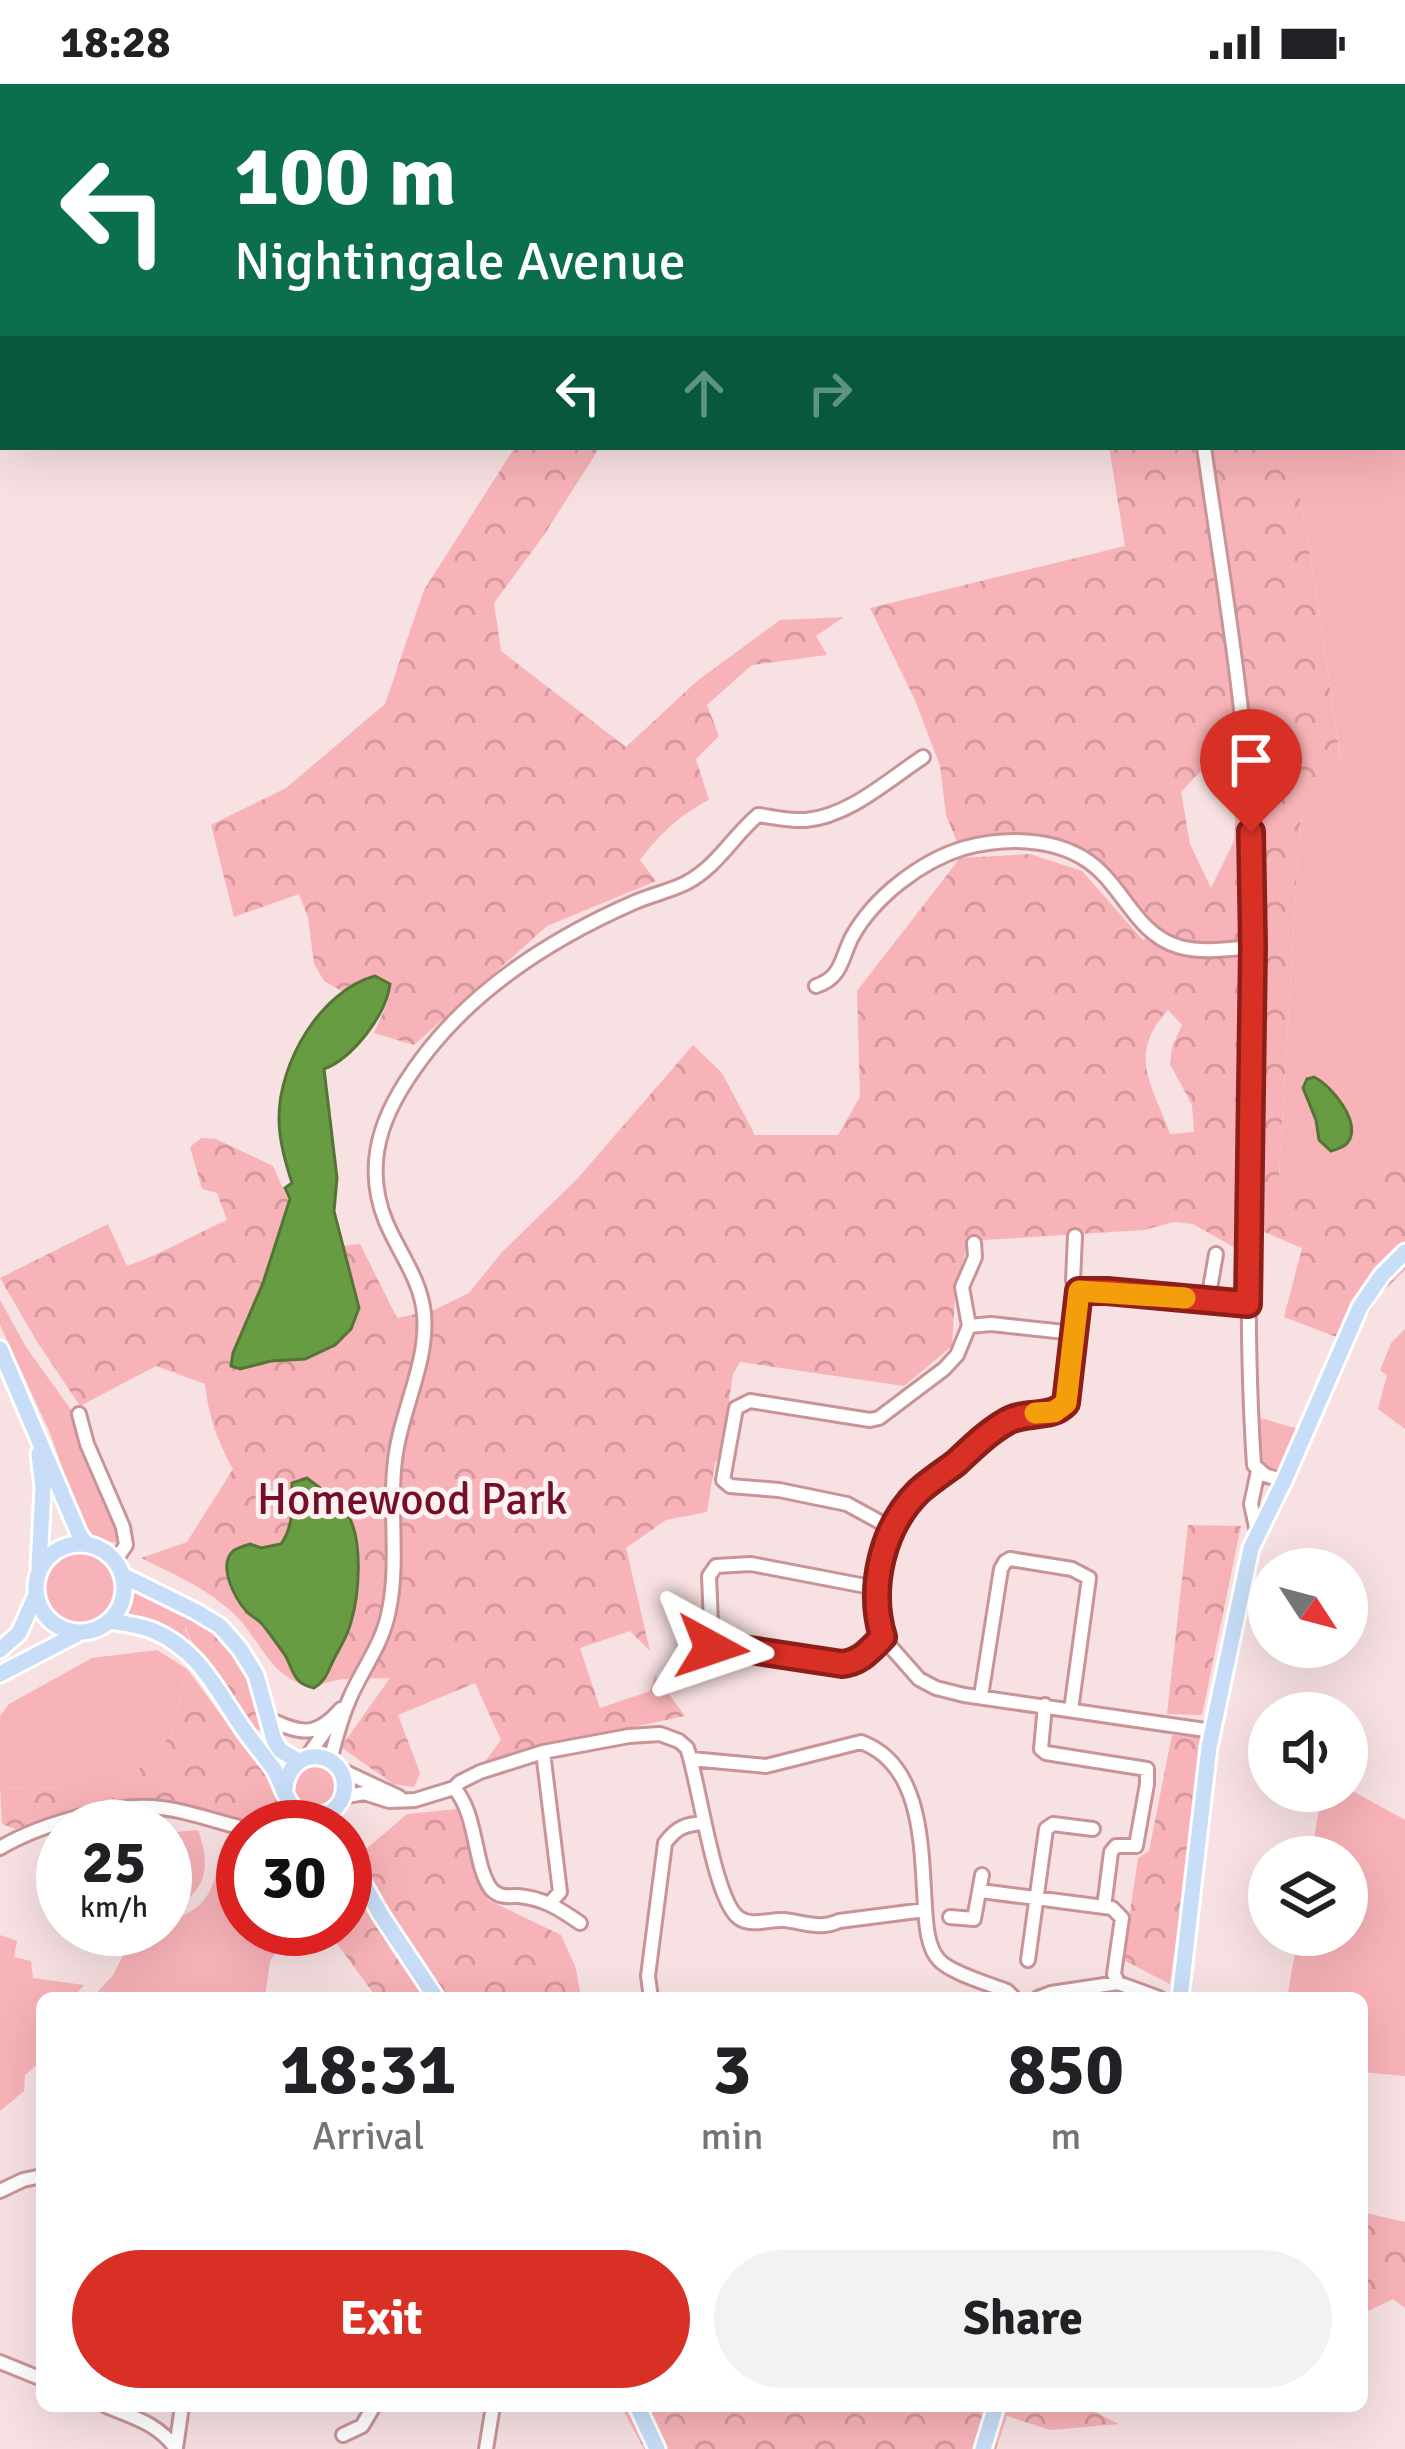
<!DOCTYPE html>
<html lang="en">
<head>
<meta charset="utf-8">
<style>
  body { margin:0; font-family:Signika,sans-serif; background:#f2f2f2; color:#202124; height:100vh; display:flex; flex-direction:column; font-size:45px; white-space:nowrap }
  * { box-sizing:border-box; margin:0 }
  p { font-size:39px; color:#757577 }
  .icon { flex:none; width:66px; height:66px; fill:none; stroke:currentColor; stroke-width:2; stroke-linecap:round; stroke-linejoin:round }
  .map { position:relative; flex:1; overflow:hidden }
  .drawer { position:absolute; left:36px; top:1908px; width:1332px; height:420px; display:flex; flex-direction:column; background:#fff; border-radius:18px; box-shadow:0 12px 48px #0002 }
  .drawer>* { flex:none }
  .hud { position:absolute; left:0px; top:0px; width:1407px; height:366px; box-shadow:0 12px 48px #0002; background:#0b6e4f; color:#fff; overflow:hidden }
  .needle { width:78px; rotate:126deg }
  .buttons { position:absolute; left:1248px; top:1464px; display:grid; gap:24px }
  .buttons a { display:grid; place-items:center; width:120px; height:120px; border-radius:50%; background:#fff; box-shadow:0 12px 48px #0002; font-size:60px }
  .speed { position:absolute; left:36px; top:1716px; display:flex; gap:24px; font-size:60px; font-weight:700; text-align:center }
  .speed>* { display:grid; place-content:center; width:156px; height:156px; border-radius:50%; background:#fff; box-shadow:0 12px 48px #0002; line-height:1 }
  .speed small { font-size:30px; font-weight:400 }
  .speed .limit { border:18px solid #d22; background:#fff; color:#111 }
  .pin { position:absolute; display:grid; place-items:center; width:102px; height:102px; color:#fff; margin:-123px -51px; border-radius:50% 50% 50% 0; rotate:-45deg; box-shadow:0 0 12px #0007 }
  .pin .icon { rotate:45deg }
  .me { position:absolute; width:132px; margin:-66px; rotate:95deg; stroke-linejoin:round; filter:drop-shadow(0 0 9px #0008) }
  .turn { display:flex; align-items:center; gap:42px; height:252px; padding:0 36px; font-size:54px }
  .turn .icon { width:156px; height:156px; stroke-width:2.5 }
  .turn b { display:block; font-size:84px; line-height:102px }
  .lanes { display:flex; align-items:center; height:114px; padding:0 36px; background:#0003; justify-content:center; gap:60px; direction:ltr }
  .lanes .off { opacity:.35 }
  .eta { display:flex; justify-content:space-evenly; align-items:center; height:204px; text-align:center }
  .eta b { font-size:72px; font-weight:800; line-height:84px }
  .cta { display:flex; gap:24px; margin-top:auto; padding:24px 36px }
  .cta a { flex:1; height:138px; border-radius:72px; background:#d93025; color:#fff; font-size:48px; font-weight:800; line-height:138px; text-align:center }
  .cta a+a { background:#f2f2f2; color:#202124 }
  .status { display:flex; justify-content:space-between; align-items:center; height:84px; padding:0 60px; background:#fff; direction:ltr }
  .status svg { height:33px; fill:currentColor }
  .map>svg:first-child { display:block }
</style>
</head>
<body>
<div class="status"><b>18:28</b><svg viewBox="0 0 49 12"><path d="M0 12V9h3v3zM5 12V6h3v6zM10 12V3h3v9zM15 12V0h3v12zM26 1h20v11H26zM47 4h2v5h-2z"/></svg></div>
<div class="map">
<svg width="1405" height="2365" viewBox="0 0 1405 2365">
  <defs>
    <pattern id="forest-crowns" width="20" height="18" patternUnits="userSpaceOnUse" patternTransform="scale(3)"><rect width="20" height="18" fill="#f8b3b8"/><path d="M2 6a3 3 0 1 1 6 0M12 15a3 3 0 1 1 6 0" fill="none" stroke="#d5999d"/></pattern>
  </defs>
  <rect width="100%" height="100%" fill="#f8e1e2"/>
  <path fill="#f8b3b8" d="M1405,218V1074L1383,1087L1289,1113L1279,1092L1300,738L1341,678L1315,501L1291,363H1404Z
    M0,1216L26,1263L72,1327L83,1364L114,1433L117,1448L116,1459L95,1454L83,1443L50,1349L0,1241Z
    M1405,1245V1345L1378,1325L1387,1291L1380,1286L1391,1259Z
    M1257,1333L1302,1346C1297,1357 1270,1416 1260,1375C1256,1362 1258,1346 1257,1333Z
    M43 1504a36 36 0 1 1 72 0a36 36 0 1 1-72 0Z
    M128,1499L189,1532L185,1545L191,1558L159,1539L121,1532L129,1506Z
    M157,1566L187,1585L171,1651L111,1715L73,1728L63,1705L0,1703V1632L9,1620L92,1574Z
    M292 1703a22 22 0 1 1 44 0a22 22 0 1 1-44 0Z
    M1347,1704L1405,1736V1992L1362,1988V1914H1287L1298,1851H1347V1773H1311L1322,1707H1347Z
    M198,1746C212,1783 206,1814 165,1825V1749Z
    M219,1780L243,1793V1845H292L270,1877L265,1914H92L113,1891L135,1849L141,1845H165V1837C201,1828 210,1815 219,1780Z
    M0,1851L17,1857L14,1873L31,1877L33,1894L84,1901L73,1914H42V1976L25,1991L24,2007L0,2027Z"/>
  <path fill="url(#forest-crowns)" fill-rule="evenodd" d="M515,363H600L544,451L494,519L501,567L626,663L697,597L780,536L844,533L816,552L827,571L752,581L707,621L719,652L696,675L709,716C679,731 660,750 640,776L656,797L547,842L414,961L374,949L388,917L361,896L343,908L324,897L314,880L308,833L299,810L234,833L211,741L286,704L385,620L424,506Z
    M1109,363H1291L1315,501L1341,679L1300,738L1279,1092L1289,1112L1383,1087L1405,1074V1186L1382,1208L1352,1259L1284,1233L1302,1164L1255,1144L1239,1166L1193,1140L1174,1138L1144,1146L968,1157L955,1211L952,1262L904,1302L740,1278L733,1290L721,1371L715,1379L707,1428L666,1436L626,1464L650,1567L630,1547L580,1564L600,1624L650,1607L655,1591L685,1632L605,1649L484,1679L501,1656L475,1599L398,1631L420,1689L414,1703L393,1700L341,1663L390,1594C365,1595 336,1591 314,1604C267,1594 262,1555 232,1528C206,1504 172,1489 141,1474L187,1458L233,1385C218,1358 208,1332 205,1300L156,1282L80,1322L36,1256L0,1194L108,1140L127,1182C162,1170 193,1151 227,1136L217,1109L202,1105L190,1063L201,1054L216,1055L273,1082L289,1118L273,1171L360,1160L397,1234L434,1226L469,1209L502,1168L578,1094L693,961L722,989L755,1051H838L860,1013L857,907L960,774L1030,770L1082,787L1143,856L1159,847L1085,767L1033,751L998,750L957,758L946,731L940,682L915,616L870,524L1125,462ZM1201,687L1237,697L1234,757L1211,804L1190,760L1181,708ZM1168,926L1182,941L1172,963L1170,980L1192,1021L1194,1048L1170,1050C1153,1001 1126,972 1168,926Z
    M1188,1441L1241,1442L1202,1631L1167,1630Z
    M189,1532C233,1554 255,1599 263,1647L252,1645C233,1613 192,1572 184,1537Z
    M187,1585L278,1708L280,1720C252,1758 207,1728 170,1721C151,1718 131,1717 111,1715L171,1651Z
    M1172,1651L1198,1653L1203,1660L1170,1900L1123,1876L1138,1774L1149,1767Z
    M0,1703L64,1705L73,1728L15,1745L2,1740Z
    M457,1725L488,1816L561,1851L576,1884L581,1914H377L326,1845H345V1783L407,1730Z
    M1362,2128L1405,2138V2224L1393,2215L1362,2230Z
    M621,2322H1083L1119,2340L1050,2346L1007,2332L996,2365H644Z"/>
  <path fill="#689c43" stroke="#557436" stroke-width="3" d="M375,892L390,900C386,931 353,974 324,985L337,1094L334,1127L359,1224L351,1245L335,1261L305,1275L271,1277L240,1285L231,1282L233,1269L263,1199L290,1115L285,1104L292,1099C285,1077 279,1056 279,1034C279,979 320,907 375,892Z
    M1314,993C1331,1001 1362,1038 1348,1058C1346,1062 1335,1066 1331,1067L1319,1056L1316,1036L1303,1004L1307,995Z
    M307,1394C321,1405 340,1417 349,1433C363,1459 359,1511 351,1538C348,1551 341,1562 335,1573C328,1586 327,1596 314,1604C293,1600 294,1587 285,1571C282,1567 265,1543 262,1540C258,1535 252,1533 247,1528C236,1516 217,1482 233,1467C235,1465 247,1461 250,1460L261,1464L281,1460C295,1440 291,1422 292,1399Z"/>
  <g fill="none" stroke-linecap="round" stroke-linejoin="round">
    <path stroke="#557436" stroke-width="3" d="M730,3L733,0"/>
    <g stroke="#c99498" stroke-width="18">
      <path id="minor" d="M1196,3V0
        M0,95L3,93
        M0,186L3,182
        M1204,363C1222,492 1246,622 1251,752C1259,962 1240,1172 1254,1381L1265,1391L1284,1397
        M816,902C842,894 841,874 852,853C874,813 921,777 964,764C1009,752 1067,753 1102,789C1128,815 1141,852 1180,863C1203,869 1229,865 1253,863
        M1075,1152L1073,1197L1079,1207
        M1208,1216L1216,1170
        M969,1242L962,1203L975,1173L974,1159
        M79,1330L87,1360L123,1443L126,1461L115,1477
        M891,1444L847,1420L779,1406L730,1402L723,1396L736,1324L750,1317L870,1336L879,1334L944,1285L957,1271L969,1242L991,1240L1074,1249
        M1257,1448L1251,1420L1258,1387
        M876,1504L751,1480L716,1482L709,1492L712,1564H737L842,1580C861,1578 870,1566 882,1553
        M981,1612L1001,1485L1005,1478L1010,1475L1072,1485L1089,1494L1071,1626
        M1045,1621L1041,1665L1046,1669L1147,1685V1700L1136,1762H1116L1111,1768L1104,1823
        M269,1635C301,1650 316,1654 341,1625
        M1212,1647L964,1611L936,1604L919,1595L882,1553L877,1529L876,1504L891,1444L919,1408L1011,1334L1055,1328L1066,1319L1079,1207L1248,1220
        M543,1668L560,1808L550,1819
        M307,1673L330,1640
        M691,1675L766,1682L861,1658C924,1681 921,1766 925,1822C926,1839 927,1863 939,1876C951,1889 989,1900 1007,1907L1014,1914
        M330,1677C335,1657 341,1635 349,1616C362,1585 383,1560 389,1526C400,1473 387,1416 397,1363C405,1319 428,1275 424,1230C421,1196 399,1169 386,1138C359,1072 388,1017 430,964C484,897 557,852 635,818C651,811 670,807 686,799C718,782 732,753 758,731C773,733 790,737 806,736C849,732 887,697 923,673
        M339,1685L399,1713
        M454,1704C478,1731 473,1780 491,1805C499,1814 508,1812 518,1812C543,1814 560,1825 580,1839
        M343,1713L364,1709L389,1717L415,1716L454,1704L460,1698L480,1688L543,1668L629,1652L660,1650L679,1657L687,1664C699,1697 714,1817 739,1834C752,1843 769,1835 784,1836C804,1838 820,1846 839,1837L925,1826
        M266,1743L282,1739L300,1728
        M0,1764C36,1742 110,1720 152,1723C182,1725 214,1737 243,1744
        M981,1807L1112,1824L1122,1834L1114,1890L1118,1899
        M950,1833L974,1835L982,1791
        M1028,1876L1046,1745L1053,1740L1093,1745
        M651,1914L648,1892L665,1759C676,1744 685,1740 704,1739
        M1038,1914L1051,1909L1118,1899L1159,1914
        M0,2107L23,2096L42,2092
        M0,2278L42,2295
        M106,2322C133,2333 159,2340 176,2365
        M343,2351L362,2342L374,2322
        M176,2364L182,2322
        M486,2365L493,2322"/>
    </g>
    <g stroke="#fff" stroke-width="21">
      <path id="major" d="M0,1265L79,1450L86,1460
        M39,1370L43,1403L39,1483
        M36 1504a44 44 0 1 1 88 0a44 44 0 1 1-88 0Z
        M122,1491L195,1527L220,1542L240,1565L256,1591L274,1656L280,1666L298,1677
        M110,1537C125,1540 140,1541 154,1547C197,1565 215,1603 240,1640C250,1655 262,1669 273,1684C281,1696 284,1714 294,1724C311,1740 340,1731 344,1708C350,1666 290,1658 285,1704
        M0,1566L19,1549L36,1511
        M0,1590L77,1550
        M345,1768L381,1831L436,1914
        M1180,1914L1209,1663L1251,1464L1284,1397L1360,1223L1382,1191L1405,1168
        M637,2322L657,2365
        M983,2365L996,2322"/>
    </g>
    <use href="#minor" stroke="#fff" stroke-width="12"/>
    <use href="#major" stroke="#c8ddf7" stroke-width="15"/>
  </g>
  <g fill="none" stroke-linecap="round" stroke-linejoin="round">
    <g stroke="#8d1f18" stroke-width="30">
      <path id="route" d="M712,1564H737L842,1580C861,1578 870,1566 883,1553C868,1504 882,1443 919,1407C930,1397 944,1388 956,1379C972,1364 987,1349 1006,1338C1025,1326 1051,1336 1066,1319L1079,1207H1107L1248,1220L1253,863L1251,748"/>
    </g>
    <use href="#route" stroke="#d93025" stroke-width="21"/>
    <path stroke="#f59e0b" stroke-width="21" d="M1035,1329L1054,1328L1066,1319L1079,1207L1185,1214"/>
  </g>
  <g text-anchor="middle" stroke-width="10" stroke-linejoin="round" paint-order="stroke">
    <g font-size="45" fill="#731028" stroke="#fdf1f2">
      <text x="412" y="1430">Homewood Park</text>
    </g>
  </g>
</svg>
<div class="buttons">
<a><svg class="needle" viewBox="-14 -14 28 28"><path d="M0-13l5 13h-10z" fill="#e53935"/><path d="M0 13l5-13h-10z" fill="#757577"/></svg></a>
<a><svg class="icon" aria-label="sound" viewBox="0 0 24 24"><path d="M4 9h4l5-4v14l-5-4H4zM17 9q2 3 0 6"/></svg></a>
<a><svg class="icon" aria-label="layers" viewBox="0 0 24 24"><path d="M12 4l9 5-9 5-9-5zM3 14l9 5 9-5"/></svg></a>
</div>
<div class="speed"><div>25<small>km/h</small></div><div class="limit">30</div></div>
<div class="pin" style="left:1251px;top:748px;background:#d93025"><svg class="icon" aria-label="arrive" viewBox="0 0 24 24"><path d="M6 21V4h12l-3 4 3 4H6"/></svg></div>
<svg class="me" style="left:712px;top:1564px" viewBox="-20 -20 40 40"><path d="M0-17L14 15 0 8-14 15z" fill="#d93025" stroke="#fff" stroke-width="4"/></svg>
<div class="hud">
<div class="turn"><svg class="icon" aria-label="left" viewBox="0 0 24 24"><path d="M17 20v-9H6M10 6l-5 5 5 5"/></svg><div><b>100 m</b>Nightingale Avenue</div></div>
<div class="lanes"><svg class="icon" aria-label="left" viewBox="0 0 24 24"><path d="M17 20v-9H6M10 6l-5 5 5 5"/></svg><svg class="icon off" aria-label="ahead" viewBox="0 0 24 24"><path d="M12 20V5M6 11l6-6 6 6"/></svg><svg class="icon off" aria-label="right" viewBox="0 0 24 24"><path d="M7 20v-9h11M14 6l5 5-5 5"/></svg></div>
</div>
<section class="drawer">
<div class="eta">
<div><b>18:31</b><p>Arrival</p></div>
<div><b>3</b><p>min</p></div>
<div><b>850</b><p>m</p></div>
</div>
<div class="cta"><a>Exit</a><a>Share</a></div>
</section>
</div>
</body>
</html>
